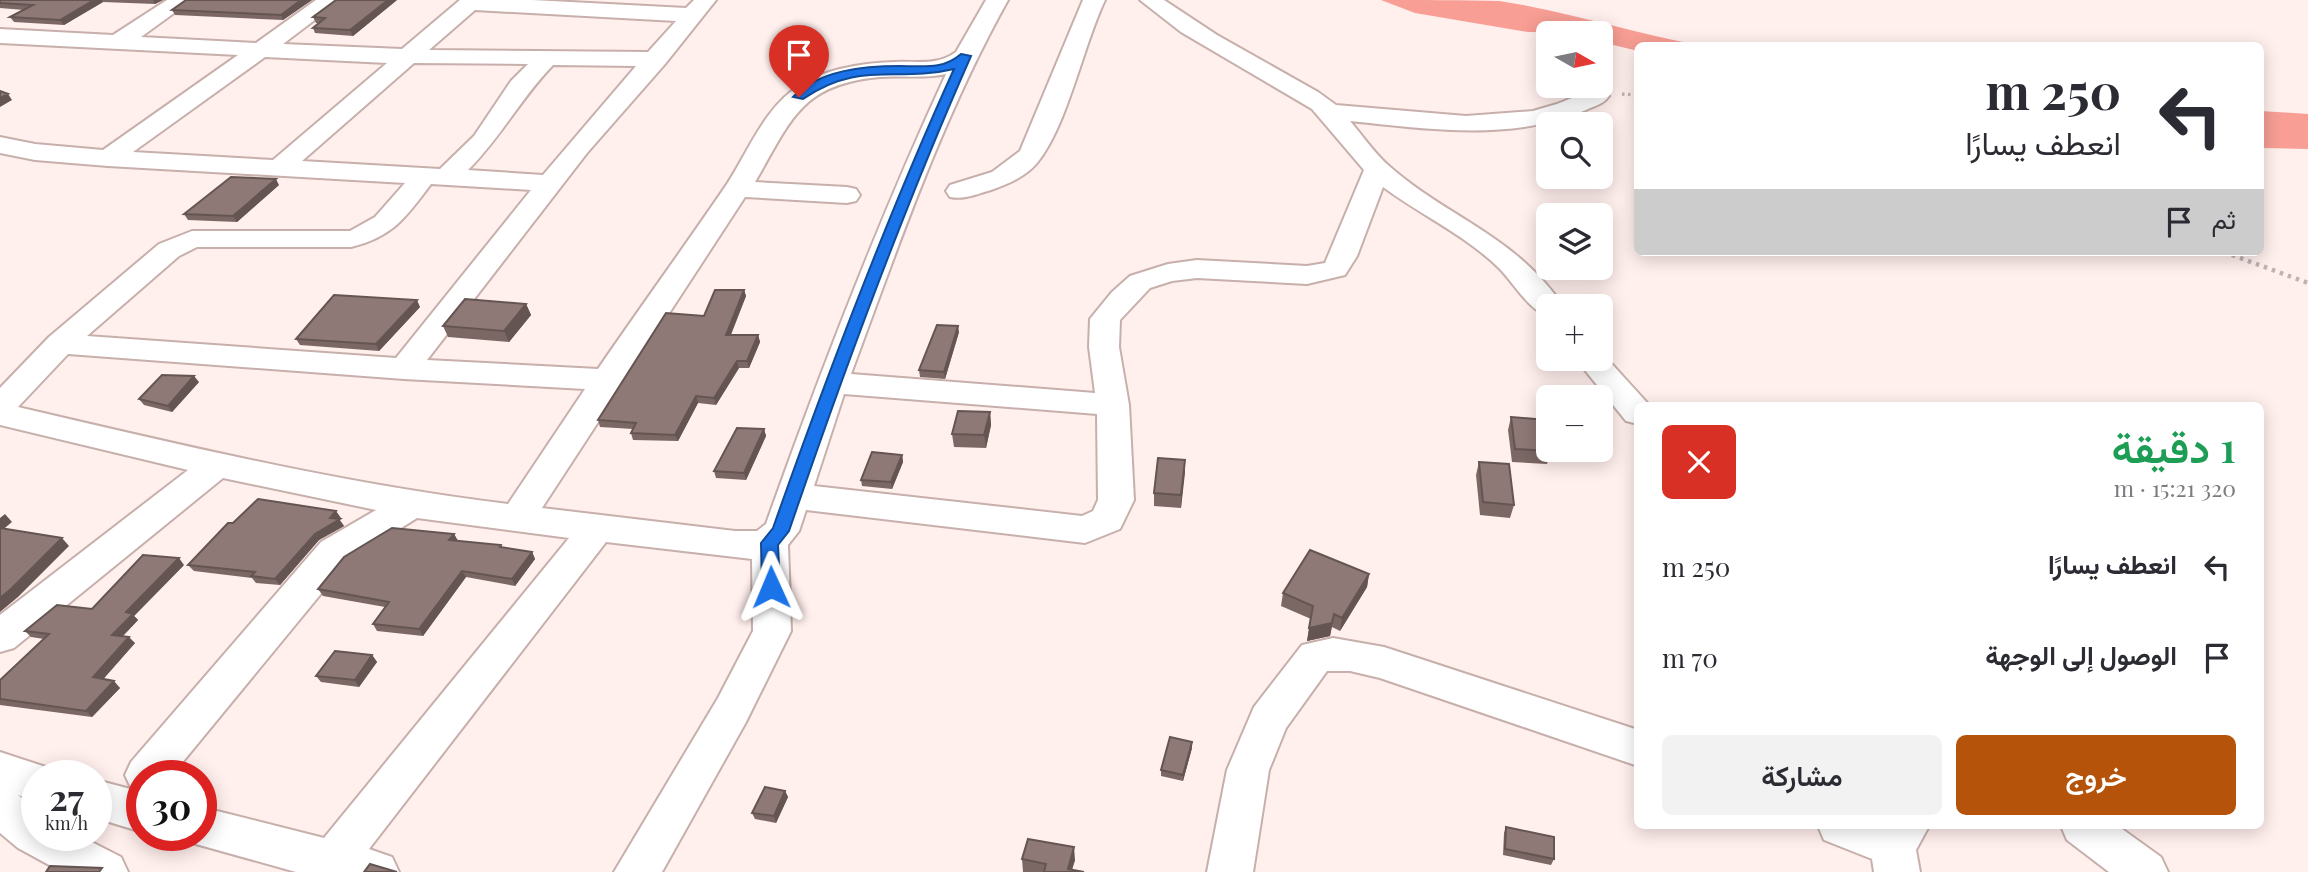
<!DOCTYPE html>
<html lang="ar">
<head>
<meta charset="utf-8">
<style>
  body { margin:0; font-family:"Playfair Display",Vazirmatn,serif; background:#f2f2f3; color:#2b2b33; direction:rtl; height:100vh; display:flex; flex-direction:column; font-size:26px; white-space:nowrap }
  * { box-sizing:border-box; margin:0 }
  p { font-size:23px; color:#7c7c81 }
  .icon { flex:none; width:38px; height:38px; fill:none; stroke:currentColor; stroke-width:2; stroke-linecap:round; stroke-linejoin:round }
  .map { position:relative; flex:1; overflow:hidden; direction:ltr }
  .sheet { position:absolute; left:1634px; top:402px; width:630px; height:427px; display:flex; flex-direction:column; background:#fff; border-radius:10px; box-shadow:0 4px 18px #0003; direction:rtl }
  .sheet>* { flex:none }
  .banner { position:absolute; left:1634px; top:42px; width:630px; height:214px; border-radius:10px; box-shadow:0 4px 18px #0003; direction:rtl; background:#fff; color:#2b2b33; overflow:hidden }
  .needle { width:46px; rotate:99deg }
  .fabs { position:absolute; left:1536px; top:21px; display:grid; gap:14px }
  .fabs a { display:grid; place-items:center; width:77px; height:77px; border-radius:10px; background:#fff; box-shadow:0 4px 18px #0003; font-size:35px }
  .speed { position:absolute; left:21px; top:760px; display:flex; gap:14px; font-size:35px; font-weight:700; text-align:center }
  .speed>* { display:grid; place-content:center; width:91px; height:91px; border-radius:50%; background:#fff; box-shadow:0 4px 18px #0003; line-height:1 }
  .speed small { font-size:18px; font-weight:400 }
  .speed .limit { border:10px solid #d22; background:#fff; color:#111 }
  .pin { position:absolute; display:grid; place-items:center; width:60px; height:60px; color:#fff; margin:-72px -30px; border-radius:50% 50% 50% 0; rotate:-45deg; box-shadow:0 0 7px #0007 }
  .pin .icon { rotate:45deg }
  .me { position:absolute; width:77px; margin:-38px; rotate:359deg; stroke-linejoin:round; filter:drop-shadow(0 0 5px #0008) }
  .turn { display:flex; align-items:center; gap:24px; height:147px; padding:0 28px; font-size:32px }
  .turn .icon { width:91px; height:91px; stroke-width:2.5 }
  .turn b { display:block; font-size:49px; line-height:60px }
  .then { display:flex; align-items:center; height:66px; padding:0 28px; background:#0003; gap:14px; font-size:26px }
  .round { display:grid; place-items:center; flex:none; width:74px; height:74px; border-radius:10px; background:#f2f2f3 }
  .headline { display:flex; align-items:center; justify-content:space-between; height:119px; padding:0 28px }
  h1 { font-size:42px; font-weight:600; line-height:52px; color:#1e9e55 }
  .primary-button { display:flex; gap:14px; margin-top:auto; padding:14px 28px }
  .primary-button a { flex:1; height:80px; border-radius:10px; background:#b45309; color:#fff; font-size:28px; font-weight:600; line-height:80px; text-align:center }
  .primary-button a+a { background:#f2f2f3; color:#2b2b33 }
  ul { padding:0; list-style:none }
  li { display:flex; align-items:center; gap:21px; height:91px; padding:0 28px }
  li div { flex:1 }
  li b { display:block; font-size:26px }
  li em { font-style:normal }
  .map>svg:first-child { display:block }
</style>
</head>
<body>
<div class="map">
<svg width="2308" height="872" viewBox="0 0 2308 872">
  <rect width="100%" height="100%" fill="#ffefed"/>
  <path fill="#f89e94" d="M1381,0C1418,0 1463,0 1499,1C1567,11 1632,33 1699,45L1638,46V51L1601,42V33L1528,32L1415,13Z
    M2261,111L2308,114V149L2261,148Z"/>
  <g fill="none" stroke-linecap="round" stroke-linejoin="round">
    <g stroke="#c7afab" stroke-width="4">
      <path id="minor" d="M167,0H192L141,37L256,43L316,0H341L283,44L402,49L460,0H532L686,8L694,0H716L665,64L587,153L427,360L598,369C639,309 682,250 723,190C748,154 763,107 802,84C829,68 864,63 895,62C917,61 937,66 956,52L986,0H1008C942,118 898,247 851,374L1095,393L1089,347L1090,319L1112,292L1130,276L1168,264L1197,260L1307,266L1325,263L1364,170L1312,109L1181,32L1140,0H1164L1217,35L1318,92L1336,105L1466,116L1533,111L1557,104L1589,91H1605L1609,96C1604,104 1594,106 1586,110C1512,142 1428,129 1350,121C1363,136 1374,153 1389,166C1448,218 1516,236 1563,306H1549V316C1529,311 1514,283 1499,268C1465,235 1421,215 1383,187L1357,256L1345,275L1307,284L1197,278L1172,281L1150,288L1120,320L1119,347L1129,405L1134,500L1120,529L1085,543L806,510L799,531L788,545L791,631L746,722L662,872H614L718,698L753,631L752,559L606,542L369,849L392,857L399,872H296L185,841L182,835H201V807L324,838L569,538L417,518L347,562L172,775H142V792L131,788L125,775L131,762L321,542L376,510L223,478L14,648L0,652V615L188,470L0,425V388L49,337L159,244L192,231H350L375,217L405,183L108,166L35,160L0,153V137L35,144L103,150L238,55L0,43V29L113,35ZM475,10L676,21L648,52L429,50ZM265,57L387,63L273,160L133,152ZM414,63L528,64L511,81L474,136L440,169L302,161ZM553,65L636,66L543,175L468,170C501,137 521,98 553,65ZM946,74C878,221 820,372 766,524L757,531H735L542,508L745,197L847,203L856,201L860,195L856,189L847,187L755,182C791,121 800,84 880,77C902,75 924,79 946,74ZM431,184L531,190L396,358L87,336L179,256L197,247H351C393,237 406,217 431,184ZM68,354L404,379L585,389L508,504C342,484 181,445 18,407ZM844,394L1097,414L1098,500L1093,511L1082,516L814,486Z
        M1083,0H1105C1083,46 1067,127 1037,163C1025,177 1008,184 991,190C977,194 964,200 950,197L946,191L950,185L992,172L1020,151Z
        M1601,352L1650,406H1638V424L1626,421L1576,359H1601Z
        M1333,638L1384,647L1638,730V766L1380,678L1350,671H1327L1286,728L1269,770L1253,872H1207L1227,770L1254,707L1302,645Z
        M0,752L52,769L55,775H37V801L18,795L37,810V835H78L121,857L128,872H62L18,848L0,833Z
        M96,780L142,792V832L96,818Z
        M1818,826H1929L1916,850L1920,872H1874L1872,859L1824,840Z
        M2061,826H2118L2161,857L2168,872H2109L2067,840Z"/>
    </g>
    <path stroke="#bfb2b0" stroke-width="3.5" stroke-dasharray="2.5 3.5" stroke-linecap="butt" d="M1622,94L1638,95"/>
    <path stroke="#bfb2b0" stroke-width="4.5" stroke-dasharray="3.5 5" stroke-linecap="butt" d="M2224,252L2308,283"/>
    <use href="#minor" fill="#fff" fill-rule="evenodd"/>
  </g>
  <path fill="#7b6865" d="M0,0H163L155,4L103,2L64,25L14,22L10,17L24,10L0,8Z
    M186,0H312L283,20L175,15L172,10Z
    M397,0L353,36L315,33L313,28L319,23H316L313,17Z
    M279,185L237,222L188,220L184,214Z
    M744,290L746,296L731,335H758L760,342L749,368H739L716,405L698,403L678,441L633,440L631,433L633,429L600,427L598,420L704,316Z
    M526,304L531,315L509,342L448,337L443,326Z
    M420,307L379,351L300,345L296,339Z
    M959,332L945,379L920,377L919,370Z
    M199,382L172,412L144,405L139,399Z
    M990,412L991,425L986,448L954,447L952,434Z
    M1511,417L1551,451L1547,464L1512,462L1508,430Z
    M764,429L766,436L746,480L716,478L714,471Z
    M902,455L903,462L892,489L862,486L861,480Z
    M1185,460L1181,508L1154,506V493Z
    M1479,462L1514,505L1510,518L1480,515L1476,475Z
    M341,518L339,519L344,526L319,540L280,585L256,583L252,578L194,571L188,565L233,523Z
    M454,534L458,541L501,545L502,548L532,552L535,559L515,586L466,577L423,636L377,631L373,624L385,607L323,596L318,589Z
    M184,565L134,616L138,620L123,636L135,643L103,679L120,688L92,717L0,705V680L44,639L31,637L25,631L92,609Z
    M1369,574L1367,587L1340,631L1332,627L1330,636L1307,641L1311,619L1281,606L1283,593Z
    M372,655L377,662L359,687L321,682L316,676Z
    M1192,748L1183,781L1161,776V770Z
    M785,791L788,797L776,823L755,819L752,813Z
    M1506,827L1554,859L1551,865L1503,855L1504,833Z
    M1022,859L1075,860L1072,870L1084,872H1023Z"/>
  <path fill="#645553" d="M94,0H102L103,2L64,25L60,20Z
    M153,0H163L155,4Z
    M301,0H312L283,20L281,15Z
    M388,0H397L353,36L350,30Z
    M8,94L12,100L0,107V98Z
    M276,179L279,185L237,222L233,216Z
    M744,290L746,296L728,341L726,335Z
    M417,300L420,307L379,351L376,344Z
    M526,304L531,315L509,342L504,331Z
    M958,326L959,332L945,379L944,372Z
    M758,335L760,342L749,368L747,361Z
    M737,361L739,368L716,405L714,398Z
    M194,376L199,382L172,412L168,406Z
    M696,396L698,403L678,441L675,435Z
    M990,412L991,425L986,448L984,435Z
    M764,429L766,436L746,480L744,473Z
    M902,455L903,462L892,489L891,482Z
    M1185,460V473L1181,508V495Z
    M336,511L341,518L339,519L344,526L319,540L280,585L275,579L315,534Z
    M5,514L12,522L0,532V518Z
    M454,534L458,541L449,540Z
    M62,538L69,546L18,597L0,612V598Z
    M532,552L535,559L515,586L512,579Z
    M179,558L184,565L134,616L138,620L118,641L112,635L126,612Z
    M462,571L466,577L423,636L419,629Z
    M1369,574L1367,587L1340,631L1342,618Z
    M1334,614L1330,636L1307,641L1309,628Z
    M129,637L135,643L99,684L93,677Z
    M372,655L377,662L359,687L355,680Z
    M114,681L120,688L92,717L86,711Z
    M1192,742V748L1183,781V775Z
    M785,791L788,797L776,823L774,816Z
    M1074,847L1075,860L1071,872L1068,869Z"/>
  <path fill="#8f7976" stroke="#645553" stroke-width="2" d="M0,0H94L60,20L10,17L33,5L0,3Z
    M186,0H301L281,15L172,10Z
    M336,0H388L350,30L313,28L325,18L313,17Z
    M0,91L8,94L0,98Z
    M231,177L276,179L233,216L184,214Z
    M715,290H744L726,335H758L747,361H737L714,398L696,396L675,435L631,433L636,423L598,420L666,313L704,316Z
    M334,295L417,300L376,344L296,339Z
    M465,299L526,304L504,331L443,326Z
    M937,325L958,326L944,372L919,370Z
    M162,375L194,376L168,406L139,399Z
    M958,411L990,412L984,435L952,434Z
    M1511,417L1546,420L1549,437V450H1551V451L1515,449Z
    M737,428L764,429L744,473L714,471Z
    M872,452L902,455L891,482L861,480Z
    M1158,458L1185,460L1181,495L1154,493Z
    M1479,462L1509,464L1514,505L1483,502Z
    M258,499L336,511L330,518L340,519L315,534L275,579L251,576L255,572L188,565L228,523H233Z
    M0,528L62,538L11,589L0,598Z
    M392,528L454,534L449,540L501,545L500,547L532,552L512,579L462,571L419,629L373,624L389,602L318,589L344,557Z
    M1310,550L1369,574L1342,618L1334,614L1332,623L1309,628L1313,606L1283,593Z
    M143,555L179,558L126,612L133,614L112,635L129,637L93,677L114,681L86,711L0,699V680L49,634L25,631L57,605L92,609Z
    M335,651L372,655L355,680L316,676Z
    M1170,737L1192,742L1183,775L1161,770Z
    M765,787L785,791L774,816L752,813Z
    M1506,827L1554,837V859L1505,849Z
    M1028,839L1074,847L1068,869L1084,872H1044L1046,864L1022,859Z
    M370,864L397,872H364Z
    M50,866L102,868L99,872H46Z"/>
  <path fill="#1a73e8" stroke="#114b97" stroke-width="2" d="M961,54L971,56C902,212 844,370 789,531L778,545L780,587L777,592H764L762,587L761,543L773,528C828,372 886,219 954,69C896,83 860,60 803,99L793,97C819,70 864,66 900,66C923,66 943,70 961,54Z"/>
</svg>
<div class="fabs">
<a><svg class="needle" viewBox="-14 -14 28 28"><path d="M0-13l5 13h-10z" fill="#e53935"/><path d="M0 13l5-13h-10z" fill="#7c7c81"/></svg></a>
<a><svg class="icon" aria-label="search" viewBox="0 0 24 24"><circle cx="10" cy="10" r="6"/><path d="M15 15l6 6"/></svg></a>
<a><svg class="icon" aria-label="layers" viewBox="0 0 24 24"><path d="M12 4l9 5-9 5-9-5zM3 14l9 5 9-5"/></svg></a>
<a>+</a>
<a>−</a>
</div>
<div class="speed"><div>27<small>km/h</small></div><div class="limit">30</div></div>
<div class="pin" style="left:799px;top:97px;background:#d93025"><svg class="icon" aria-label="arrive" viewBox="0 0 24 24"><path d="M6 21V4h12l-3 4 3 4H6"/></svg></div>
<svg class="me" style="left:771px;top:587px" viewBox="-20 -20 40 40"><path d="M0-17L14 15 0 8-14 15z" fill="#1a73e8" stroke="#fff" stroke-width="4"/></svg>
<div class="banner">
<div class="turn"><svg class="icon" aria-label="left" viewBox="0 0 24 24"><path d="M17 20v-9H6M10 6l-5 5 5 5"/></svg><div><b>250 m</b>انعطف يسارًا</div></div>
<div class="then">ثم<svg class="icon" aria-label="arrive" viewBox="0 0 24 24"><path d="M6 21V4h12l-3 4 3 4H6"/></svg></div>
</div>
<section class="sheet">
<div class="headline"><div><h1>1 دقيقة</h1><p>320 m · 15:21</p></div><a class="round" style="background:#d93025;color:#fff"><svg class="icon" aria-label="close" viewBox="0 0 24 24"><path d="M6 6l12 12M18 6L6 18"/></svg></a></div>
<ul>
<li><svg class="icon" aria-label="left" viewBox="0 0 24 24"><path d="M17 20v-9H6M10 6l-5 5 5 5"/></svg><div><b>انعطف يسارًا</b></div><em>250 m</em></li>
<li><svg class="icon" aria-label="arrive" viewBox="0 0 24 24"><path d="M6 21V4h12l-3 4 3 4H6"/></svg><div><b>الوصول إلى الوجهة</b></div><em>70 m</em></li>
</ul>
<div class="primary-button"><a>خروج</a><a>مشاركة</a></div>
</section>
</div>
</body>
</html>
